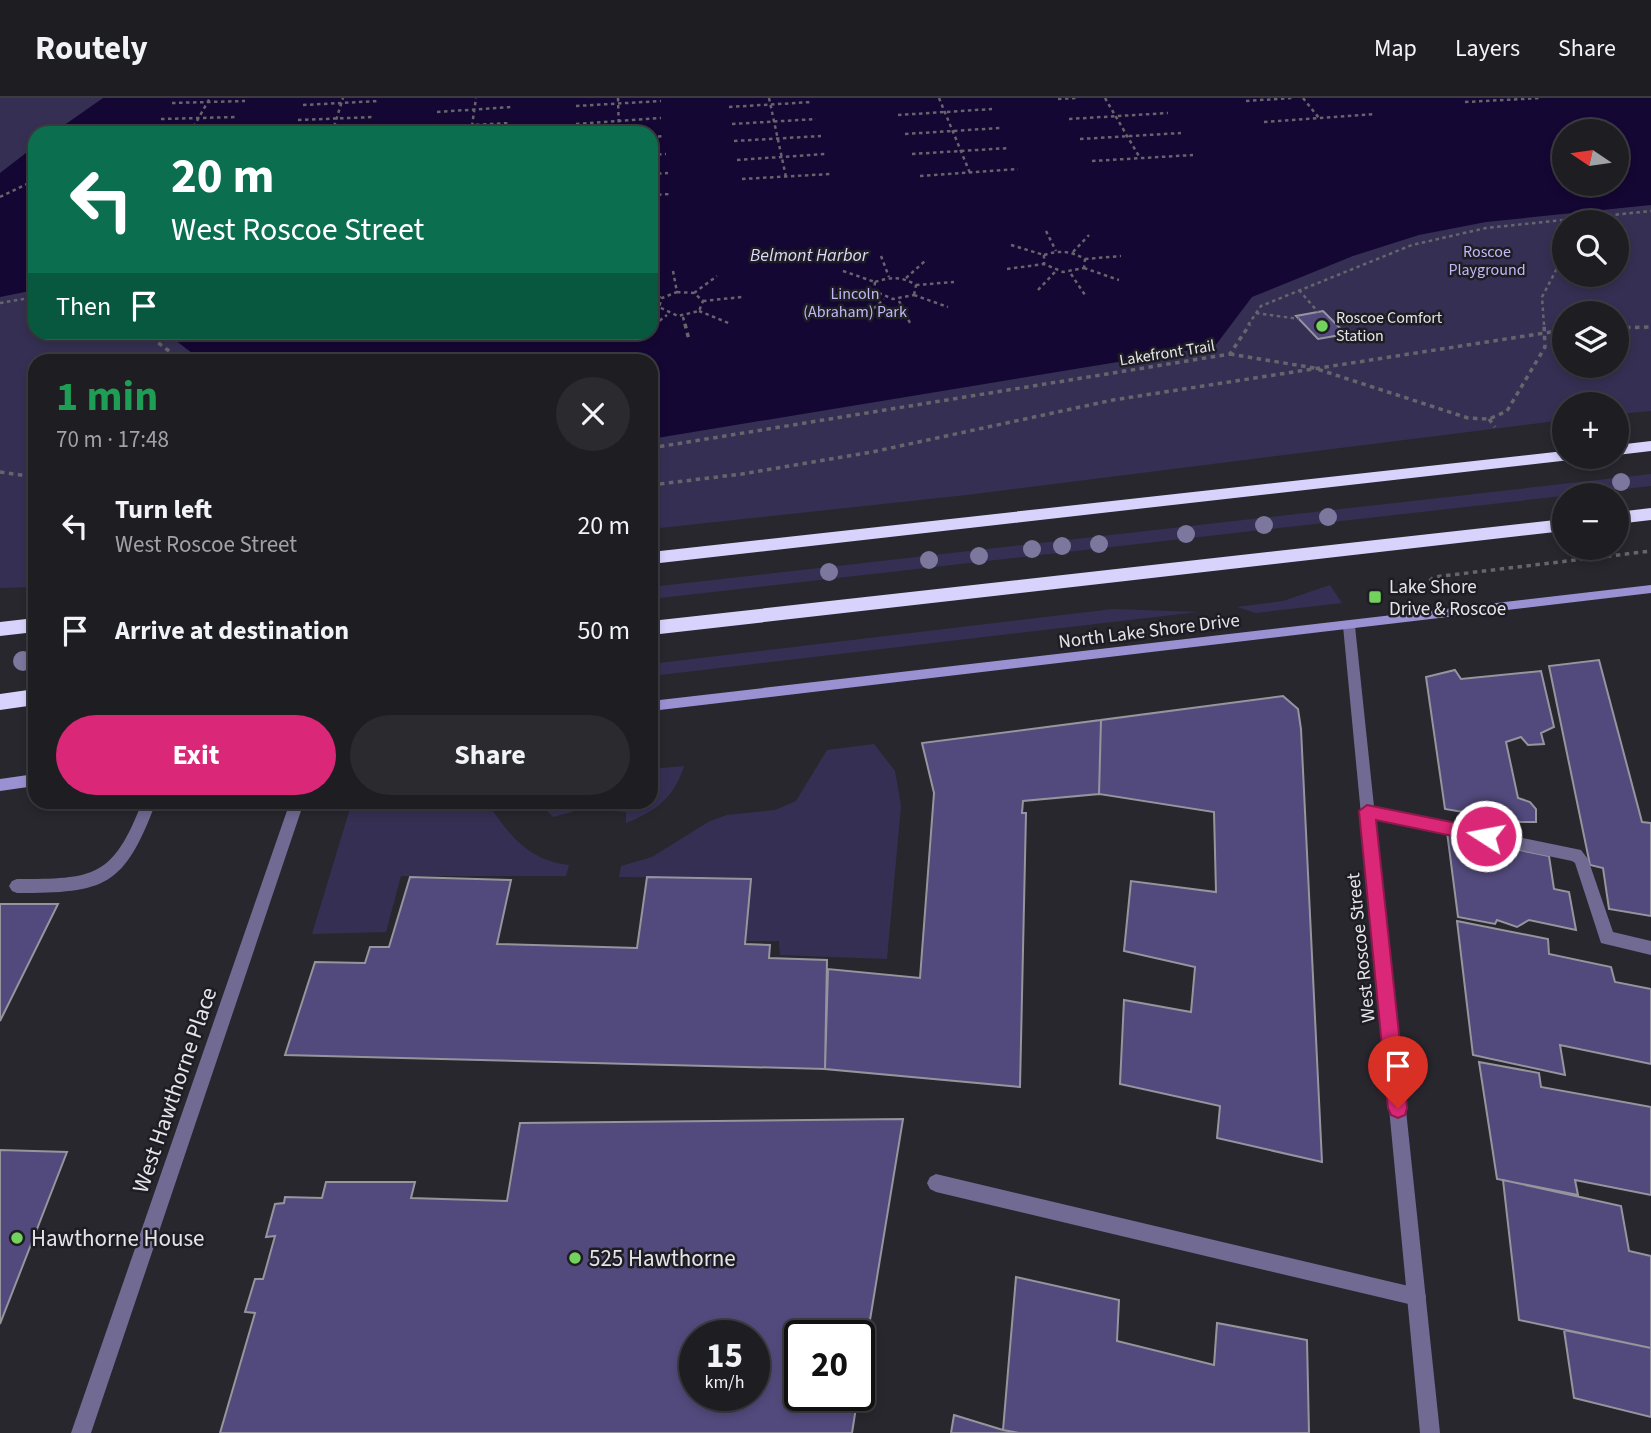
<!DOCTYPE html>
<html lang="en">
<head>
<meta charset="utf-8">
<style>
  body { margin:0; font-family:"Source Sans 3",sans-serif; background:#2b2a2f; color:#f1f3f6; height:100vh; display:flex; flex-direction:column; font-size:26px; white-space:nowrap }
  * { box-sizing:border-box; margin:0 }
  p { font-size:23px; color:#a1a2a5 }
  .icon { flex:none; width:38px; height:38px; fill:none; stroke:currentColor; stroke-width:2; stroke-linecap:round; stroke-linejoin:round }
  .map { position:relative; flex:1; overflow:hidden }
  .side { position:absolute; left:28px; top:256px; width:630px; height:455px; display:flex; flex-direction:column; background:#1e1d22; border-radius:21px; box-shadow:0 4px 10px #0003,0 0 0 2px #3c3b40 }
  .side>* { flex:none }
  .guide { position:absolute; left:28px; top:28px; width:630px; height:214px; border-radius:21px; box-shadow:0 4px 10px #0003,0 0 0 2px #3c3b40; background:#0b6e4f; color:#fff; overflow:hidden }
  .needle { width:46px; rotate:283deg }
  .buttons { position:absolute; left:1552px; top:21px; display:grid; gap:14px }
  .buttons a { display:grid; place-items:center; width:77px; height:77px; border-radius:50%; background:#1e1d22; box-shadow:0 4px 10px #0003,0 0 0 2px #3c3b40; font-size:35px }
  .speed { position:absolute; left:679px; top:1222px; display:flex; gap:14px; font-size:35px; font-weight:700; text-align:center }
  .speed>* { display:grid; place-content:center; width:91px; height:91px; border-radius:50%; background:#1e1d22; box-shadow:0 4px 10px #0003,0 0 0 2px #3c3b40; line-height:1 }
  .speed small { font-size:18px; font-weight:400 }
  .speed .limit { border:4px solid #111; border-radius:10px; background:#fff; color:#111 }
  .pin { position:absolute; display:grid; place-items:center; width:60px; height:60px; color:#fff; margin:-72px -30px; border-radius:50% 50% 50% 0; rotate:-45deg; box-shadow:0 0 7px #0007 }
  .pin .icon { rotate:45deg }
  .me { position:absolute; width:77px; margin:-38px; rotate:281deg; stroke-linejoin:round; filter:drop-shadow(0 0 5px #0008) }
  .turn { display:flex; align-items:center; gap:24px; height:147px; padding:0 28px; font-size:32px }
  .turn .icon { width:91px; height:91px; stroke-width:2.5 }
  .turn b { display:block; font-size:49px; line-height:60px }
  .then { display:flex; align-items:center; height:66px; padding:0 28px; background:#0003; gap:14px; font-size:26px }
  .round { display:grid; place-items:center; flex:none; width:74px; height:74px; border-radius:37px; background:#2b2a2f }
  .summary { display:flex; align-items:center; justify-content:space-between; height:119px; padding:0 28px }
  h1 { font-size:42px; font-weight:700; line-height:52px; color:#1e9e55 }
  .cta { display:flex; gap:14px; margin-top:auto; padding:14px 28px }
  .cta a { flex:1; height:80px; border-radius:42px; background:#db2777; color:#fff; font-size:28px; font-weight:700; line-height:80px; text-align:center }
  .cta a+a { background:#2b2a2f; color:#f1f3f6 }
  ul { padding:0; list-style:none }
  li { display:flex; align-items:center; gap:21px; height:105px; padding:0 28px }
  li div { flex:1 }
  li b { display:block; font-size:26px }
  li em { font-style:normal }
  header { display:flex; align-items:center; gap:42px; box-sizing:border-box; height:98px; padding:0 35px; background:#1e1d22; border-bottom:2px solid #3c3b40 }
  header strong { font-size:33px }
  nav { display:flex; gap:38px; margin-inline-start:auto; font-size:24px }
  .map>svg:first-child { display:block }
</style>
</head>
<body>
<header>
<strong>Routely</strong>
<nav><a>Map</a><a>Layers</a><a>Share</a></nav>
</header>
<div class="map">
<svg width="1651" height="1335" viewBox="0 0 1651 1335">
  <rect width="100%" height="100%" fill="#28272e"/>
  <path fill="#353053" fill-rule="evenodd" d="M0,0H1651V313L1617,316V306H1564V322L966,397L651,431V262H35V489L0,490ZM1564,33H1617V86H1564ZM35,35H651V234H35ZM1564,124H1617V177H1564ZM1564,215H1617V268H1564Z
    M1651,376V388L651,501V489Z
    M1330,487L1342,505L1256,515L1237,509L1283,503Z
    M1113,511L1198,514L651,578V566Z
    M874,646L895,673L901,708L887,861L780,857L779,843H746L748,780L619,779L621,768L652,759L710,723L727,717L775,712L796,703L827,652Z
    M684,668C674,700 656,713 626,725V714L583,711L553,719L539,704H651V671Z
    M352,704H487C508,736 528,763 569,767L566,778H401L386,834L312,836Z"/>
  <path fill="#140733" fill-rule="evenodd" d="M103,0H1651V107L1486,124L1419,137L1353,158L1252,199L1215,248L651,341V262H291L246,258L201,262L166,235L651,234V35H53ZM1564,33H1617V86H1564Z
    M35,48V192L0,199V75Z"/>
  <path fill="#524a7c" stroke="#96959e" stroke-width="2" fill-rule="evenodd" d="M1323,213L1346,236L1318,241L1296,218Z
    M1599,562L1642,724L1651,725V818L1609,811L1603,770L1590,767L1549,568Z
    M1455,572L1461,581L1541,573L1554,629L1541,635L1544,646L1528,647L1521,639L1506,644L1518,700L1530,704L1536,711V724H1521L1445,711L1426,579Z
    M1283,598L1298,611L1301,631L1322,1064L1217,1040L1220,1008L1120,986L1124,902L1191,914L1195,869L1124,853L1131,783L1216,794L1214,714L1099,696L1101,622Z
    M1101,622L1099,696L1023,703L1022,715H1026L1020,989L825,971L828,871L920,880L934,695L922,645Z
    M1447,734L1504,744L1505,749L1549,758L1554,791L1569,794L1576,832L1529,822L1517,829L1497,822L1495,826L1458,819Z
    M410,779L511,782L497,846L637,850L647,779L751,781L745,846L770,847L769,860L827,862L825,971L285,957L315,864L365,865L370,849H389Z
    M0,806H58L0,923Z
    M1457,823L1548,841L1549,856L1611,869L1615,884L1651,891V966L1560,947L1565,977L1473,957Z
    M1479,964L1539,975L1541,989L1651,1009V1097L1575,1082L1578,1097L1497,1081Z
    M903,1021L859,1289V1237H800V1297H858L852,1335H220L255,1215L245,1214L255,1181H263L275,1138L266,1139L275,1106L284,1105L285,1099L322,1100L326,1084H415L411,1100L507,1103L520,1025ZM695,1237H754V1297H695Z
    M0,1052L67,1054L0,1226Z
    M1503,1082L1621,1108L1629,1153L1651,1158V1250L1519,1222Z
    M1016,1179L1119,1202L1117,1243L1214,1267L1217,1225L1307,1242L1309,1335H1019L1003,1332Z
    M1564,1232L1651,1250V1319L1574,1300Z
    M954,1317L1003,1332L1019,1335H951Z"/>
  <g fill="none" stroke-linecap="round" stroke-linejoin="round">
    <path stroke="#66656b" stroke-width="2.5" stroke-dasharray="3.5 3.5" stroke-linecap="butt" d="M618,0L619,35
      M769,0L786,79
      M939,0L970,75
      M1105,0L1140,60
      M1303,0L1319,20
      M1058,1L1076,0
      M1246,3L1292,0
      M1465,4L1542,0
      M172,5L245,3
      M303,7L379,3
      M576,8L661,3
      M729,9L812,4
      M437,14L512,9
      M898,17L992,11
      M161,21L237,19
      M1069,21L1168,15
      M298,22L374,19
      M1264,24L1375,16
      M576,26L661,20
      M732,26L816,21
      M434,29L511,25
      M190,35L210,0
      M332,35L343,0
      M360,35H370
      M471,35L476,0
      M905,36L1000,30
      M651,39L665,38
      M1080,41L1181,35
      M734,43L821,38
      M912,56L1009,50
      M651,57L666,56
      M737,62L825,56
      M1092,63L1193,57
      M651,76L668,75
      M920,78L1018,71
      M742,81L830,76
      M651,97L671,96
      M0,99L35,82
      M1601,124L1610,115
      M1046,133L1056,153
      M1011,147L1044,157
      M1073,154L1089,137
      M1044,157C1059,152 1071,153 1085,161L1084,170
      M1044,157V166L1063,174L1084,170
      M881,158L889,179
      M1085,161L1121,158
      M1084,170L1119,182
      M1007,171L1044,166
      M673,173L677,194
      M843,173L875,184
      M1071,176L1085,197
      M906,180L925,163
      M875,184C890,179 902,178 916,187L914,197
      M875,184L874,193L893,201L914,197
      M916,187L954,184
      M1038,192L1055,174
      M1299,192L1318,214
      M677,194L694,195L703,203L699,213L678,218L659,209L662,200Z
      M651,195L662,200
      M694,195L717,178
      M914,197L948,209
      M835,198L874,193
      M703,203L742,199
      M899,203L910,225
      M0,205L35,199
      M699,213L731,226
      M1256,215L1299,221
      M683,219L685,227
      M863,220L884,201
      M654,227L667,217
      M1248,227L1261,208L1412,147L1486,130L1651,113
      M1544,227L1542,199L1564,157"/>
    <path stroke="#66656b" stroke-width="3.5" stroke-dasharray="4.5 4.5" stroke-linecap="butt" d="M685,226L689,242
      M651,230L656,226
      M1617,230L1651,229
      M144,234L181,262
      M642,237L645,234
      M1230,256L1314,270L1468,320L1489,321L1507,313L1545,249L1544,226
      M1489,321L1495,329
      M651,350L1230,256L1250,226
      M0,374L35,379
      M651,387L742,376L872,354L1113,302L1564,232
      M1423,489L1434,479L1651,453"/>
    <path fill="#716b94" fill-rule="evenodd" d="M142,704H156C124,789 106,795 17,795L12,793L9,788L12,783L17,781C94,781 113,780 142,704Z
      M1367,708L1581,752L1588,761L1613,834L1651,843V857L1601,845L1575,765L1572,763L1367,720L1362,718L1360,714L1362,710Z
      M936,1076L1417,1190L1424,1192L1426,1199L1424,1206L1417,1208L936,1094L930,1091L927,1085L930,1079Z"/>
    <path fill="#716b94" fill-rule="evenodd" d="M1349,523L1355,528L1440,1335H1420L1343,528Z
      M290,704H304L91,1335H71Z"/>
    <path fill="#9a91d3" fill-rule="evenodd" d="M1651,487V495L651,613V603Z
      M35,676V688L0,693V681Z"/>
    <path fill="#d7d3fc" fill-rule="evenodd" d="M1651,343V353L1617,357V347Z
      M1564,353V359H1572L1570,362L651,466V454Z
      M1651,410V422L1617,426V414Z
      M1564,421V433L651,537V523Z
      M35,520V534L0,538V524Z
      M35,591V607L0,612V596Z"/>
  </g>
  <g fill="#7c779d">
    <circle cx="1621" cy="384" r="9"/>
    <circle cx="1328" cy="419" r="9"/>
    <circle cx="1264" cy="427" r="9"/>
    <circle cx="1186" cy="436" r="9"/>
    <circle cx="1099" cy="446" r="9"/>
    <circle cx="1062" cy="448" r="9"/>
    <circle cx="1032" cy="451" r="9"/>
    <circle cx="979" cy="458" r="9"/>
    <circle cx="929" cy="462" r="9"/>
    <circle cx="829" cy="474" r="9"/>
    <circle cx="23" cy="563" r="10"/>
  </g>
  <path fill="#db2777" stroke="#8e194d" stroke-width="2" d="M1367,707L1486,731L1494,738L1486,745L1376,722L1407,1010L1405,1017L1398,1020L1391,1017L1388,1010L1359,713Z"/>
  <g fill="#73d25d" stroke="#1e1d24" stroke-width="2.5">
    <circle cx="1322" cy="228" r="7"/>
    <rect x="1368" y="492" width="14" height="14" rx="3.5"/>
    <circle cx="17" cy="1140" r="7"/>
    <circle cx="575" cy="1160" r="7"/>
  </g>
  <g text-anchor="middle" stroke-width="5" stroke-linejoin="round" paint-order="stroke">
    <g font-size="16" fill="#c0b8f7" stroke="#1e1d24">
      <text x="1487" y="159">Roscoe<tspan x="1487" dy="18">Playground</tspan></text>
      <text x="855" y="201">Lincoln<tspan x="855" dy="18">(Abraham) Park</tspan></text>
    </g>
    <g font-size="16" fill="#e5e5e9" stroke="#1e1d24" text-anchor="start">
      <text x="1336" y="225">Roscoe Comfort<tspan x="1336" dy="18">Station</tspan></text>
    </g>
    <g font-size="16" fill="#e5e5e9" stroke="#1e1d24">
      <text transform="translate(1167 254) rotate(-9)" y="6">Lakefront Trail</text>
    </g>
    <g font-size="18" font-style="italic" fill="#dddafb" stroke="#1e1d24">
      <text x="809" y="163">Belmont Harbor</text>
    </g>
    <g font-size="19" fill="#e5e5e9" stroke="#1e1d24" text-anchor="start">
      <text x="1389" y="495">Lake Shore<tspan x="1389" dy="22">Drive &amp; Roscoe</tspan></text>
    </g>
    <g font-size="19" fill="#e5e5e9" stroke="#1e1d24">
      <text transform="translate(1149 532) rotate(-7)" y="7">North Lake Shore Drive</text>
      <text transform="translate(1360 850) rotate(-96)" y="7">West Roscoe Street</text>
    </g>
    <g font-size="23" fill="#e5e5e9" stroke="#1e1d24">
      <text transform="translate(174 992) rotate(-71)" y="8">West Hawthorne Place</text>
    </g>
    <g font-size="23" fill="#e5e5e9" stroke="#1e1d24" text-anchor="start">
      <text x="31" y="1148">Hawthorne House</text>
      <text x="589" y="1168">525 Hawthorne</text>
    </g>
  </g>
</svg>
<div class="buttons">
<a><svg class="needle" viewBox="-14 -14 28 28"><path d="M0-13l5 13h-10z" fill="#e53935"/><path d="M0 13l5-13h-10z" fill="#a1a2a5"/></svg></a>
<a><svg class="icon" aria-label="search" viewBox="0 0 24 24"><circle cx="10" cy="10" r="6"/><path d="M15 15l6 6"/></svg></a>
<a><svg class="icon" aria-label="layers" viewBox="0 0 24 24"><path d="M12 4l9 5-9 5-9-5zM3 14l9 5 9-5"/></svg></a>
<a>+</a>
<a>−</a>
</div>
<div class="speed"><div>15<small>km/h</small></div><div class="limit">20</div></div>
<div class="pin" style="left:1398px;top:1010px;background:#d93025"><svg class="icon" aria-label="arrive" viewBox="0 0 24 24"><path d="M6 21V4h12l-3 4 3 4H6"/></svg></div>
<svg class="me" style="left:1486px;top:738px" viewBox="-20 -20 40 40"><circle r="17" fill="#db2777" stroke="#fff" stroke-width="3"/><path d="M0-11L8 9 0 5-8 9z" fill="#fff"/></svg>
<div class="guide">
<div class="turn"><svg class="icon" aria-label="left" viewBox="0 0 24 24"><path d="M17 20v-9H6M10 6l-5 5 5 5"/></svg><div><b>20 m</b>West Roscoe Street</div></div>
<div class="then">Then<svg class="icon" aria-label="arrive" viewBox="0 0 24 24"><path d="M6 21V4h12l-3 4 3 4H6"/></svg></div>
</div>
<section class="side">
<div class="summary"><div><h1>1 min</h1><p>70 m · 17:48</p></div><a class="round"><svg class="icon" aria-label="close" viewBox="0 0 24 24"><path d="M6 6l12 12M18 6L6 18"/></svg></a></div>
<ul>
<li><svg class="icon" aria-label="left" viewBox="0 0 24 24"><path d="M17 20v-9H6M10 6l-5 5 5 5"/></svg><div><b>Turn left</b><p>West Roscoe Street</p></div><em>20 m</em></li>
<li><svg class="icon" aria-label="arrive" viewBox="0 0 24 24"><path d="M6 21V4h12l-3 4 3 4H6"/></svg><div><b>Arrive at destination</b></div><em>50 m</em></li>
</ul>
<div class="cta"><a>Exit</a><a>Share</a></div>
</section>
</div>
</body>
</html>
